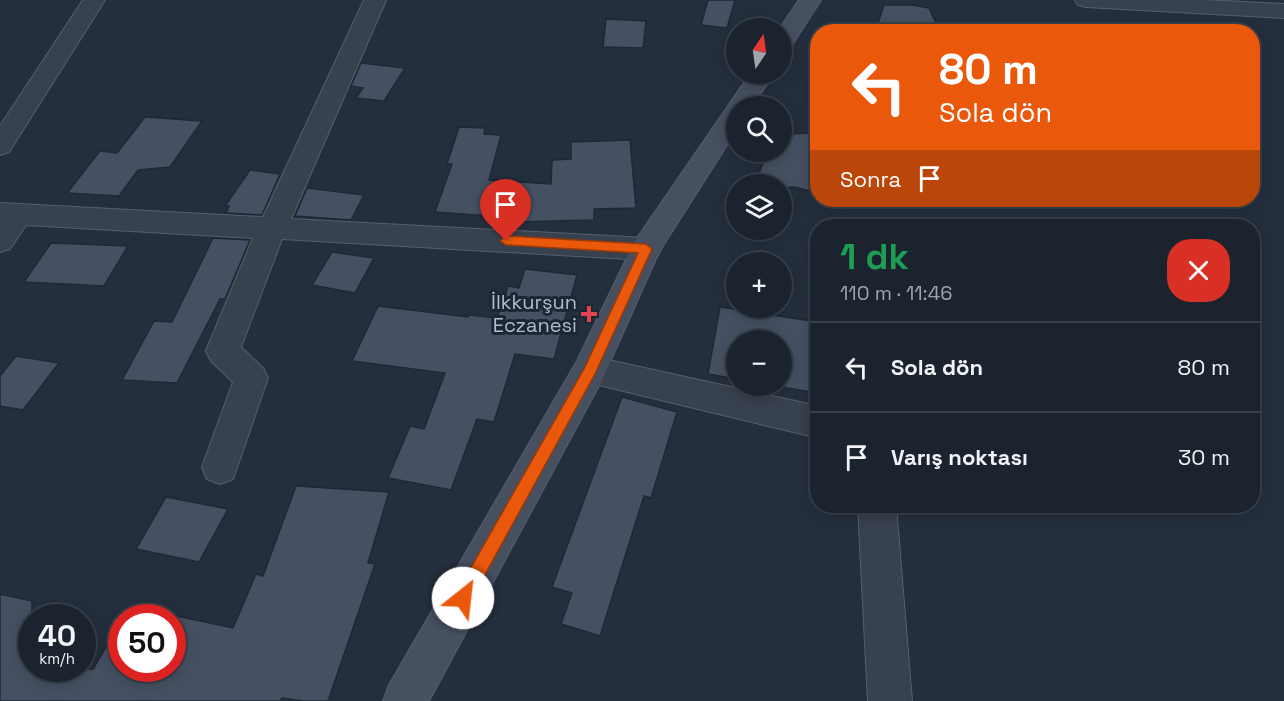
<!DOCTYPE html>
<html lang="tr">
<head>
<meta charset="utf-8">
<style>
  body { margin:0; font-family:"Space Grotesk",sans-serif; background:#282f3a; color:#f1f3f6; height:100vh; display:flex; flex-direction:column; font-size:22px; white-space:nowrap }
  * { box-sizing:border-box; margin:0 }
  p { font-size:20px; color:#a0a4aa }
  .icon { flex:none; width:33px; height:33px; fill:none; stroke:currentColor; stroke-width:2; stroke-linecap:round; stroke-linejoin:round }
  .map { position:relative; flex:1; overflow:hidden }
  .sheet { position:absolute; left:810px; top:219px; width:450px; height:294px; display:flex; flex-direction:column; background:#1b232e; border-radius:24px; box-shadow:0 3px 15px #0003,0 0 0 2px #39404a }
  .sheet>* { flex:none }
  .banner { position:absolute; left:810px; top:24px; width:450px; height:183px; border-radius:24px; box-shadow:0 3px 15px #0003,0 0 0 2px #39404a; background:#ea580c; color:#fff; overflow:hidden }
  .needle { width:39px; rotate:13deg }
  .controls { position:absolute; left:726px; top:18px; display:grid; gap:12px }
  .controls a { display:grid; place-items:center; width:66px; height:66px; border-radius:50%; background:#1b232e; box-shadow:0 3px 15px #0003,0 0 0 2px #39404a; font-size:30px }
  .speed { position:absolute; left:18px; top:604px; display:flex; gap:12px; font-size:30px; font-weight:700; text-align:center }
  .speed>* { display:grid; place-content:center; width:78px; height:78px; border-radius:50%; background:#1b232e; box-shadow:0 3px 15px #0003,0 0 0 2px #39404a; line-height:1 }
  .speed small { font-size:15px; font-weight:400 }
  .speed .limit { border:9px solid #d22; background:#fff; color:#111 }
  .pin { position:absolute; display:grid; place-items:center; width:51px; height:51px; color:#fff; margin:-62px -26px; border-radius:50% 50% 50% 0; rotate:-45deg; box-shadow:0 0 6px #0007 }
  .pin .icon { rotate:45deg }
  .me { position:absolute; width:66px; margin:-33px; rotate:29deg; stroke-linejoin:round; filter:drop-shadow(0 0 4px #0008) }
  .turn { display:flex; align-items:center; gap:21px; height:126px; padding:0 30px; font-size:27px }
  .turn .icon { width:78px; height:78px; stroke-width:2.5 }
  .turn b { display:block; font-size:42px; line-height:51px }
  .then { display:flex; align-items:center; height:57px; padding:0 30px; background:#0003; gap:12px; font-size:22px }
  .round { display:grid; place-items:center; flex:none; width:63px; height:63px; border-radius:24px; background:#282f3a }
  .headline { display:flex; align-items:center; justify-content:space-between; height:102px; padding:0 30px }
  h1 { font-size:36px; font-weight:800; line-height:45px; color:#1e9e55 }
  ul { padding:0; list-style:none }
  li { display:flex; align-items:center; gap:18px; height:90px; padding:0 30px; border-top:2px solid #39404a }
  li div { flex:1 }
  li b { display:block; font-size:22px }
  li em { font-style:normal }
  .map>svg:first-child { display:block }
</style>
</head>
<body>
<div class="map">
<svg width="1284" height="701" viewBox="0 0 1284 701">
  <rect width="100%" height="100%" fill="#242f3e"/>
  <path fill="#455162" stroke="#1f2835" stroke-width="1.5" d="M708,0H735L727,28L701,25Z
    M884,5H912L929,8L940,32H875Z
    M606,19L646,21L643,48L603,47Z
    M361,63L405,68L384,101L356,98L363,88L351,86Z
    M145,117L202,121L170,167L138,170L119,196L67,193L100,151L117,153Z
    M459,127L485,128L484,134L501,135L489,180L551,184L552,160L571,159V142L630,140L636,208L594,209V220L514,222L516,218L435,212L452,164H447Z
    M818,133V193L794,187L782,188V184H754L768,152H782V134Z
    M250,170L280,174L262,215L226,213L229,206H225Z
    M307,188L364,195L351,220L295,216Z
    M213,238L250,240L225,299H220L177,383L122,380L154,321L172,322Z
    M51,243L128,246L104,286L24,282Z
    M332,252L374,258L355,293L312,285Z
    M525,269L577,275L554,359L515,354L494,422L477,419L451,490L388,478L410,426L424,429L445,373L352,361L378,306L468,317L469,315L497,318L508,286L519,288Z
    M720,307L818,322V393L775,386H782V340H736V379L708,374Z
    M16,356L59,363L23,410L0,406V376Z
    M622,397L677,412L651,498L644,496L600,636L561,624L572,593L552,587Z
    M296,486L389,492L368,563L375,564L328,701H303L282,698L280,701H0V594L32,601V669H93L122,620V669H172V615L233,628L256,574L263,576Z
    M166,497L228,509L199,562L136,549Z"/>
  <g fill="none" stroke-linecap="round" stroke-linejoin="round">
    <g stroke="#565f6c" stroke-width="2">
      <path id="street" d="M83,0H105L9,152L0,155V126Z
        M364,0H386L291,219L646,238L657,241L661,249L657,257L646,260L282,239L241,347L263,368L268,378L233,479L220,484L207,479L202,467L233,382L211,361L206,351L253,238L26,225L10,249L0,252V203L263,217Z
        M1075,0H1205L1284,4V18L1086,7L1078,5Z
        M590,356L818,406V438L578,380L573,370L578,360Z
        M858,506H896L912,701H868Z"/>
    </g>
    <g stroke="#565f6c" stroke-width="2">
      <path id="secondary" d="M799,0H821L790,48L782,50L780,28Z
        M750,74H774L752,106H736V131L659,252L602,380L429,701H383L389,685L577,361L635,241Z"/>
    </g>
    <use href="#street" fill="#38414e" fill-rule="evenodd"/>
    <use href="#secondary" fill="#465061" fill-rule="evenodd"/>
  </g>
  <path fill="#ea580c" stroke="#983908" stroke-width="1.5" d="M506,236L646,244L652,249L595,374L469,604L463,606L457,604L454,598L457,592L585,367L638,253L506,245L500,241Z"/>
  <path fill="#e0444e" stroke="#1d2633" stroke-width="2" d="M586 305h6v6h6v6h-6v6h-6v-6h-6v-6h6z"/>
  <g text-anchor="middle" stroke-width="6" stroke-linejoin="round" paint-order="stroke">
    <g font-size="20" fill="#b4bcc9" stroke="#1d2633" text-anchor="end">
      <text x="577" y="309">İlkkurşun<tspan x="577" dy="23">Eczanesi</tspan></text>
    </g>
  </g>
</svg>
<div class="controls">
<a><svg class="needle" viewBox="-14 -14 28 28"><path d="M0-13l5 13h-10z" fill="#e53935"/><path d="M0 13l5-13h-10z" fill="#a0a4aa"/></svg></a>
<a><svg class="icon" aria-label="search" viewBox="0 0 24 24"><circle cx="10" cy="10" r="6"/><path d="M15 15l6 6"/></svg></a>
<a><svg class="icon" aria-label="layers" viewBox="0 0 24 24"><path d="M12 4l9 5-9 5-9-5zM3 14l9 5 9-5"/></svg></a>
<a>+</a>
<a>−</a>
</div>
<div class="speed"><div>40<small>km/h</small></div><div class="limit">50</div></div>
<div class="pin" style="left:506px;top:241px;background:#d93025"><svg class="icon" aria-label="arrive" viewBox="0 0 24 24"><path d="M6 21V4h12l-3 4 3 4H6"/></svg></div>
<svg class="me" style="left:463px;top:598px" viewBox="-20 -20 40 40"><circle r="19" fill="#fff"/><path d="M0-13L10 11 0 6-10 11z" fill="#ea580c"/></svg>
<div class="banner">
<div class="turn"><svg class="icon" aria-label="left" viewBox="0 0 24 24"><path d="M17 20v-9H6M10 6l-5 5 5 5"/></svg><div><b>80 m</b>Sola dön</div></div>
<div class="then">Sonra<svg class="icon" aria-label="arrive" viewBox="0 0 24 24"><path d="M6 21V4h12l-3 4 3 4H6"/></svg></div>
</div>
<section class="sheet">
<div class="headline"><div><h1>1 dk</h1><p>110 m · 11:46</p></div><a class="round" style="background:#d93025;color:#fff"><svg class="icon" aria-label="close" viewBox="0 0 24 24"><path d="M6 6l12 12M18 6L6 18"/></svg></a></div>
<ul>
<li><svg class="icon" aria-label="left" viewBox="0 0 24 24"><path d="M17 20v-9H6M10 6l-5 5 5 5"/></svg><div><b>Sola dön</b></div><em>80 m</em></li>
<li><svg class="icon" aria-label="arrive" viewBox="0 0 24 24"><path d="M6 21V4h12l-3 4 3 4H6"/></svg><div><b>Varış noktası</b></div><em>30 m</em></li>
</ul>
</section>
</div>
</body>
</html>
